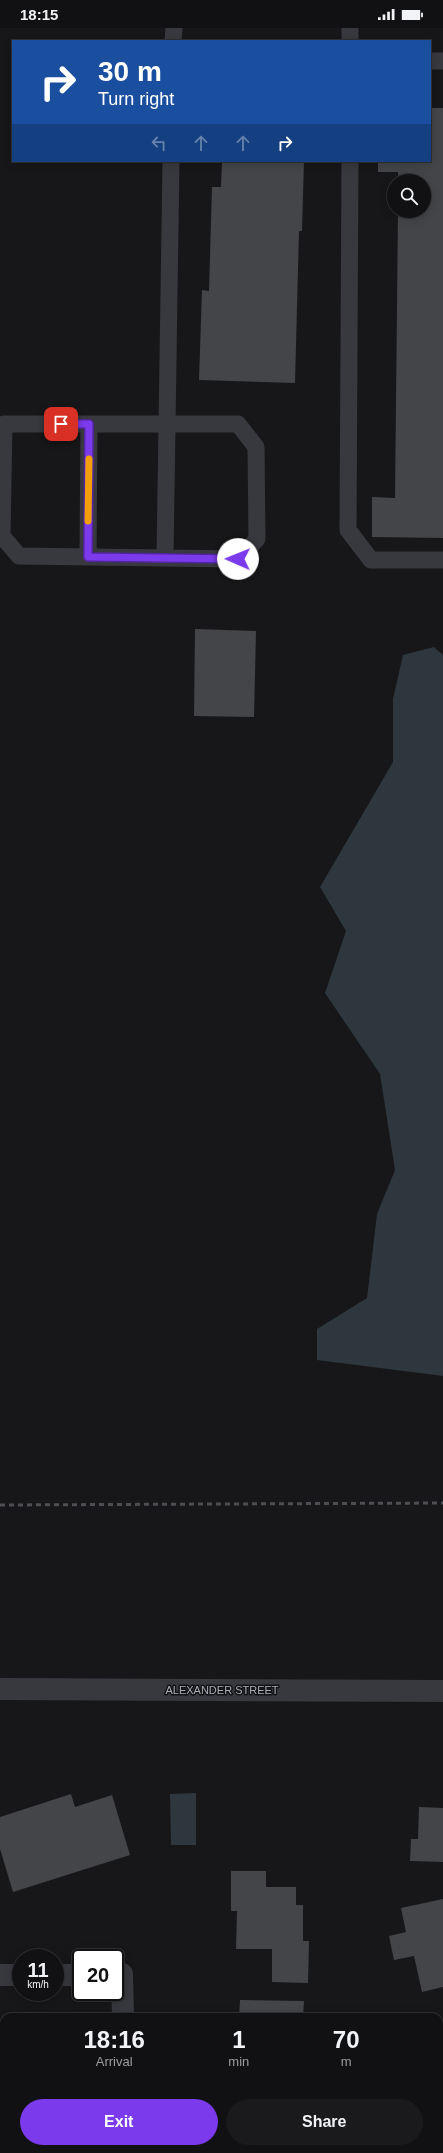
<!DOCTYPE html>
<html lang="en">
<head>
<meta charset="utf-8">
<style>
  body { margin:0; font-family:Arial,sans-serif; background:#1a1a1c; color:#f1f3f6; height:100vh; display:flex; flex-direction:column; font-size:15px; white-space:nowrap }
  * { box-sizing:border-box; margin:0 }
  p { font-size:13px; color:#9c9da0 }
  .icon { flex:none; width:22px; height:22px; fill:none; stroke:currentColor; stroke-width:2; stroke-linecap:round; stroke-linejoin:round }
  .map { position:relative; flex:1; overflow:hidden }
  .drawer { position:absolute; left:0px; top:1985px; width:443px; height:140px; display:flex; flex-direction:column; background:#111113; border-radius:12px 12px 0 0; box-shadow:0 2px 10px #0003,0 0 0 1px #303133 }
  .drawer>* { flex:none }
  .banner { position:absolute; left:12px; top:12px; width:419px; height:122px; border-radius:0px; box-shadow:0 2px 10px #0003,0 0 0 1px #303133; background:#1a4fa0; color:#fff; overflow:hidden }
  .controls { position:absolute; left:387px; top:146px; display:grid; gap:8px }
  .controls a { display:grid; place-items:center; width:44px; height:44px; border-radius:50%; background:#111113; box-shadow:0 2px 10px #0003,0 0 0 1px #303133; font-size:20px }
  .speed { position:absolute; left:12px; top:1921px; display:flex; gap:8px; font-size:20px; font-weight:700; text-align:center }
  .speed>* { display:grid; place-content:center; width:52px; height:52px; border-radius:50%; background:#111113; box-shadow:0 2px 10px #0003,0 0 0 1px #303133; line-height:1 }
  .speed small { font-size:10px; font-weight:400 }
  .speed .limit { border:2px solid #111; border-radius:6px; background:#fff; color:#111 }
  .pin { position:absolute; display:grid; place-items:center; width:34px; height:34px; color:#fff; margin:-17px; border-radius:8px; box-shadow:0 2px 6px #0006 }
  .me { position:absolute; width:44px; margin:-22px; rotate:271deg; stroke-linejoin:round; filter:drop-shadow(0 0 3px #0008) }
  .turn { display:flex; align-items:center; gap:14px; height:84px; padding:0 20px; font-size:18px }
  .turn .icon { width:52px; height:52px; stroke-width:2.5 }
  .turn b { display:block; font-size:28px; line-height:34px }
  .lanes { display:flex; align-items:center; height:38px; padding:0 20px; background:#0003; justify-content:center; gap:20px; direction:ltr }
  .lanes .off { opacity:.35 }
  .eta { display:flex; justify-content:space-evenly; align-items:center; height:68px; text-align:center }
  .eta b { font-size:24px; font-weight:700; line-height:28px }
  .primary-button { display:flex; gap:8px; margin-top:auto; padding:8px 20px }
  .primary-button a { flex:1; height:46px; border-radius:24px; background:#7c3aed; color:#fff; font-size:16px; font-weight:700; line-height:46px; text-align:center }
  .primary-button a+a { background:#1a1a1c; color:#f1f3f6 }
  .status { display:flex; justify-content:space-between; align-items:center; height:28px; padding:0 20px; background:#111113; direction:ltr }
  .status svg { height:11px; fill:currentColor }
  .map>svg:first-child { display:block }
</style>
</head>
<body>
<div class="status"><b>18:15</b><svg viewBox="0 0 49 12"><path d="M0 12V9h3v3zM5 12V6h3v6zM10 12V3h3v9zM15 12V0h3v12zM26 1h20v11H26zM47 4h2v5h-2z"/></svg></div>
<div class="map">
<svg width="443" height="2125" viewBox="0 0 443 2125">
  <rect width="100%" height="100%" fill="#171719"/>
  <path fill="#2d373d" d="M434,619L443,627V1348L317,1332V1301L367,1270L377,1186L395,1142L380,1046L325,965L346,903L320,859L393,734V671L403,627Z
    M196,1765V1817H171L170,1766Z"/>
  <path fill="#434549" d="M430,80H443V510L372,509V469L395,470L398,183H424V153H398V144H378V133H430Z
    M222,133H304L302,203H299L295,355L199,352L202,262L209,263L212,159H221Z
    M195,601L256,603L254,689L194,688Z
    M71,1766L75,1779L112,1767L130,1827L13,1864L0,1821V1789Z
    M419,1779L443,1780V1834L410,1833L411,1811H418Z
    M231,1843H266V1859H296V1877H303V1913H309L308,1955L272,1954V1921H236L237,1883H231Z
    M443,1871V1959L422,1964L414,1928L394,1932L389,1908L406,1904L401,1880Z
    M240,1972L304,1973L303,1989H239Z
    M443,2016V2068L439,2065V2021Z
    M0,2038H4V2098H0Z
    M210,2121H272V2125H210Z
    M0,2123H40V2125H0Z"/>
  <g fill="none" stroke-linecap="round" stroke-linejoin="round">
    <path stroke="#38393e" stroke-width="17" d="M173,13L174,0
      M350,13V0
      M430,33H443
      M350,133L348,502L371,532H443
      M88,529L89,396
      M165,530L238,531L257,511L256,419L238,396H4L2,508L19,528L165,530L171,133"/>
    <path stroke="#38393e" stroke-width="22" d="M0,1661L443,1663
      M115,1946H122L123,1989
      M0,1947H21
      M55,1947H81
      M122,2125V2121"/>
    <path stroke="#4b4e53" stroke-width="3" stroke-dasharray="5 4" stroke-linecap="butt" d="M0,1477L443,1475"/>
  </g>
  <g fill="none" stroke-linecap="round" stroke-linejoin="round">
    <g stroke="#51269a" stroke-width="10">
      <path id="route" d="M61,396H89L88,529L238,531"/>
    </g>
    <use href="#route" stroke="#7c3aed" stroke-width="7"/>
    <path stroke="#f59e0b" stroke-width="7" d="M88,493L89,431"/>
  </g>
  <g text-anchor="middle" stroke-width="3" stroke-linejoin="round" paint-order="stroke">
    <g font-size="11" fill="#a9afb8" stroke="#121214">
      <text x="222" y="1666">ALEXANDER STREET</text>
    </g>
  </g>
</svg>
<div class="controls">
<a><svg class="icon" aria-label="search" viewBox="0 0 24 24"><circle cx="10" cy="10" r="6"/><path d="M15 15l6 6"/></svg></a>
</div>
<div class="speed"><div>11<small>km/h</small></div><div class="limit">20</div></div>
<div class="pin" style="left:61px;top:396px;background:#d93025"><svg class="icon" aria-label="arrive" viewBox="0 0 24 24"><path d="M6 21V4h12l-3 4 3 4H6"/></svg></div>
<svg class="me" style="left:238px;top:531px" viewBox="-20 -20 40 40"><circle r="19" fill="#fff"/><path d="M0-13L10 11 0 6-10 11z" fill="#7c3aed"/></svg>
<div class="banner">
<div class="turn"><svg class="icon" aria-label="right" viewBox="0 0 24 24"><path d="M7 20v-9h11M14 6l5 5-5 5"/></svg><div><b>30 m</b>Turn right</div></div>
<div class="lanes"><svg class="icon off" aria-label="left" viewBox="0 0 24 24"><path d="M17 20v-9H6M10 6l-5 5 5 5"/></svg><svg class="icon off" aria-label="ahead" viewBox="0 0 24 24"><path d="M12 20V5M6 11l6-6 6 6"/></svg><svg class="icon off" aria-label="ahead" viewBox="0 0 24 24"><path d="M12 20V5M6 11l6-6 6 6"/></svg><svg class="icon" aria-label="right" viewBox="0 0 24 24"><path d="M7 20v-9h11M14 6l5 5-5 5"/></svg></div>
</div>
<section class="drawer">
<div class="eta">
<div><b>18:16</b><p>Arrival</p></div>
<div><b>1</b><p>min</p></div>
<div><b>70</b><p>m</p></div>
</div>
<div class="primary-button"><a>Exit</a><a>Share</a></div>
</section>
</div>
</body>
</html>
